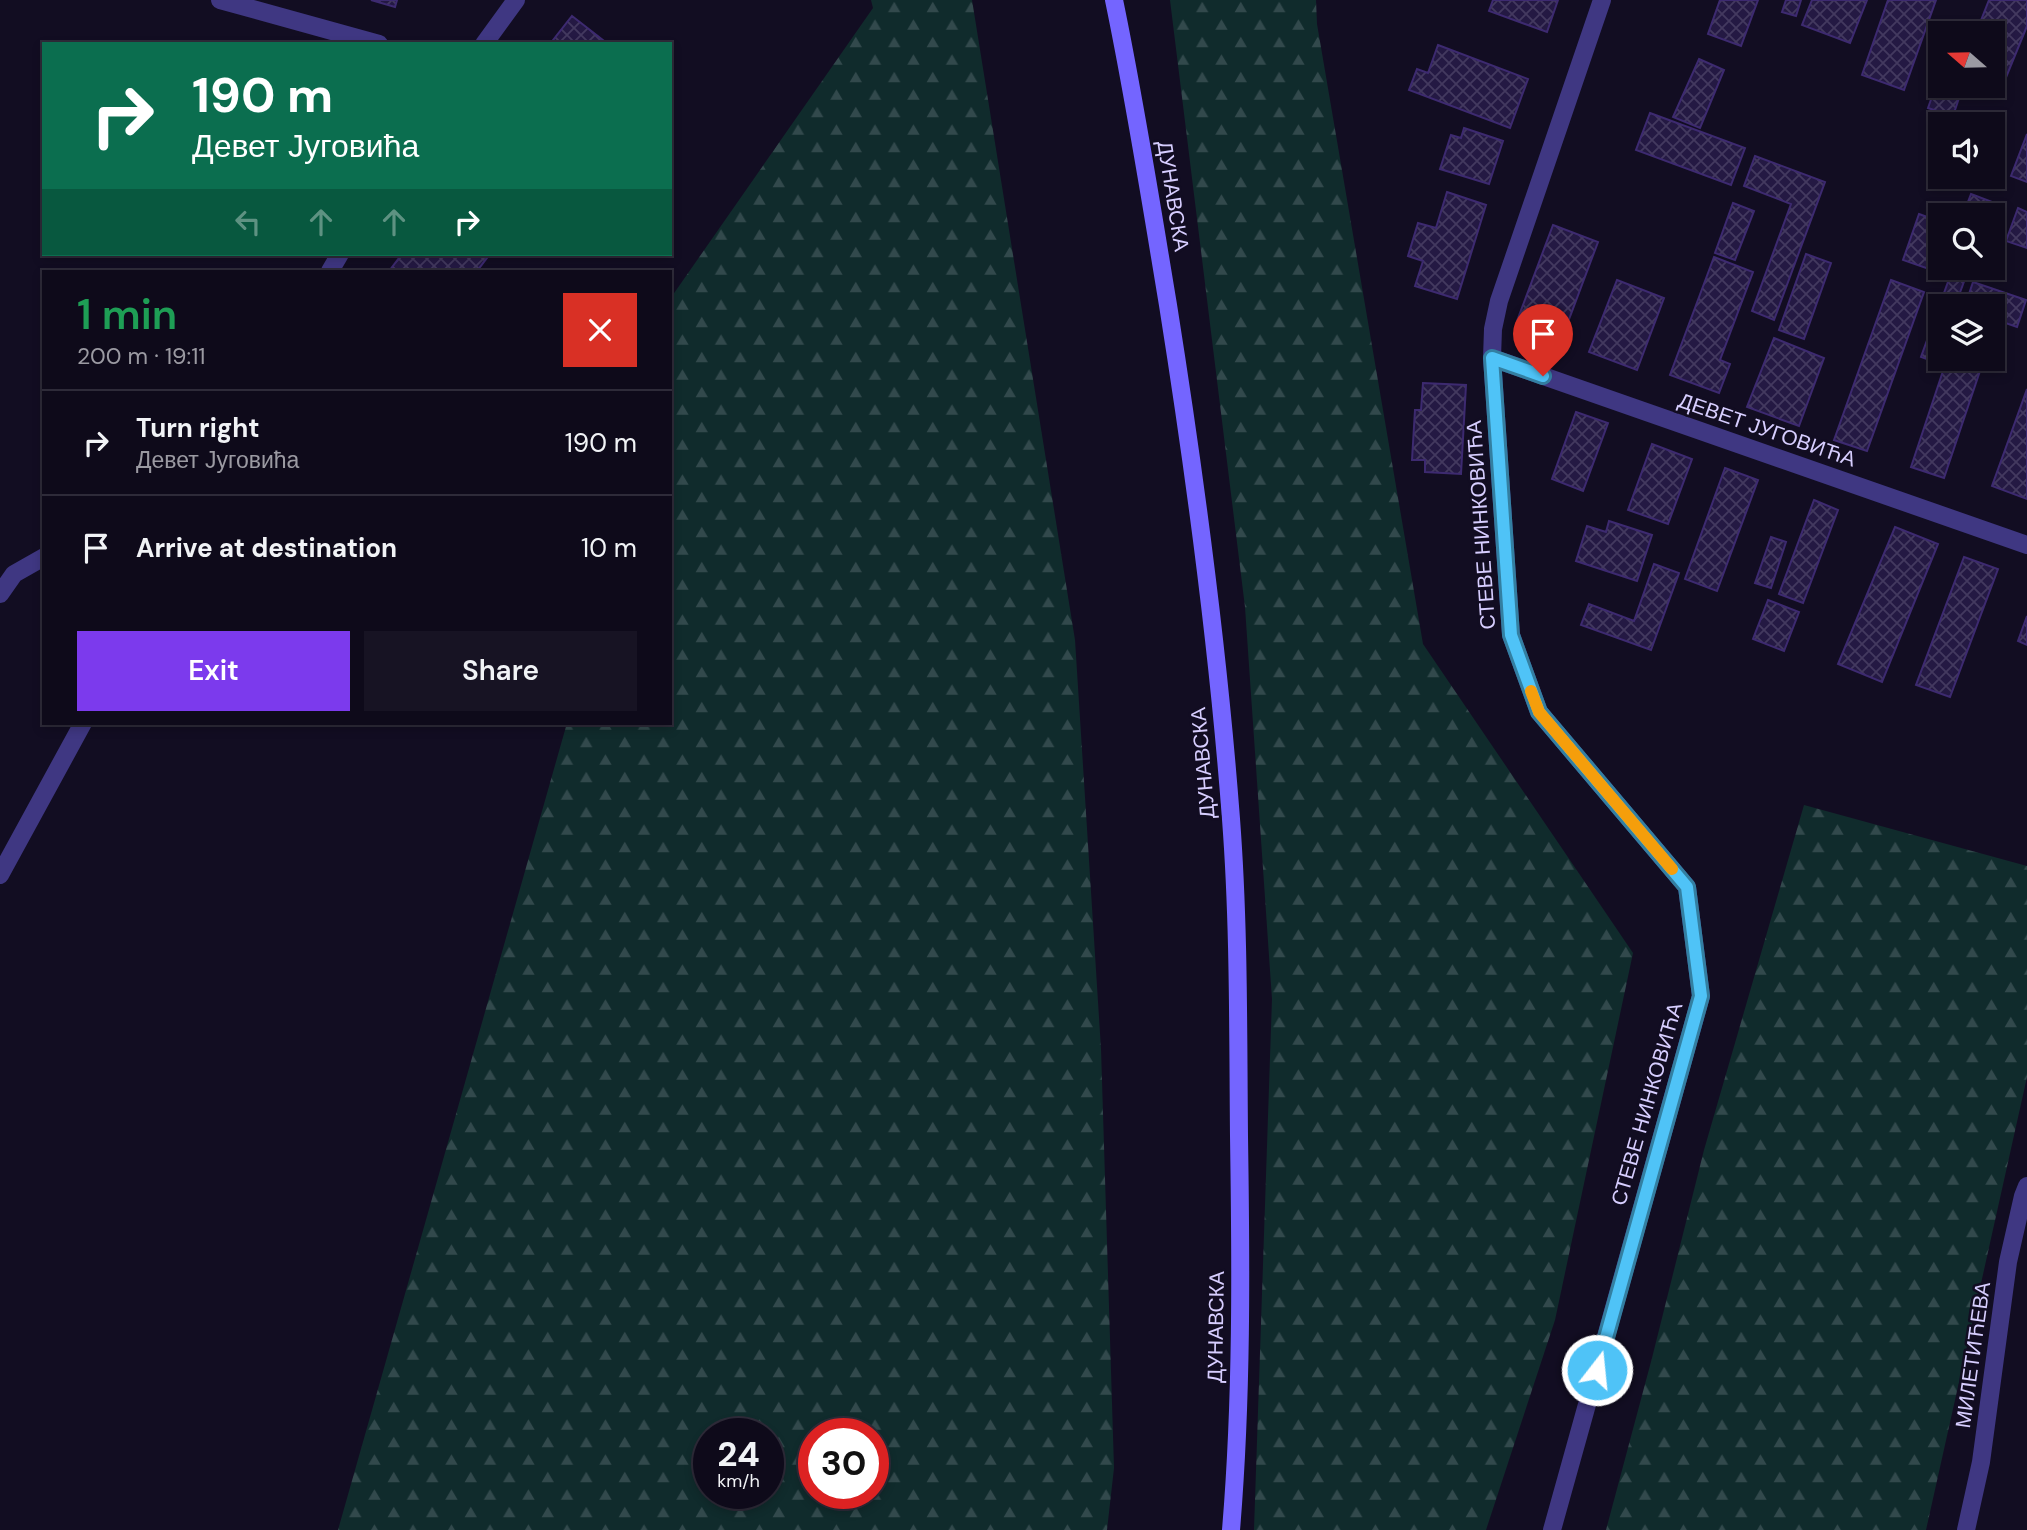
<!DOCTYPE html>
<html lang="en">
<head>
<meta charset="utf-8">
<style>
  body { margin:0; font-family:"DM Sans",sans-serif; background:#171323; color:#f1f3f6; height:100vh; display:flex; flex-direction:column; font-size:26px; white-space:nowrap }
  * { box-sizing:border-box; margin:0 }
  p { font-size:23px; color:#9b9aa2 }
  .icon { flex:none; width:38px; height:38px; fill:none; stroke:currentColor; stroke-width:2; stroke-linecap:round; stroke-linejoin:round }
  .map { position:relative; flex:1; overflow:hidden }
  .sheet { position:absolute; left:42px; top:270px; width:630px; height:455px; display:flex; flex-direction:column; background:#0e0a1a; border-radius:0px; box-shadow:0 4px 10px #0003,0 0 0 2px #2e2b39 }
  .sheet>* { flex:none }
  .top-card { position:absolute; left:42px; top:42px; width:630px; height:214px; border-radius:0px; box-shadow:0 4px 10px #0003,0 0 0 2px #2e2b39; background:#0b6e4f; color:#fff; overflow:hidden }
  .needle { width:46px; rotate:290deg }
  .fabs { position:absolute; left:1928px; top:21px; display:grid; gap:14px }
  .fabs a { display:grid; place-items:center; width:77px; height:77px; border-radius:0px; background:#0e0a1a; box-shadow:0 4px 10px #0003,0 0 0 2px #2e2b39; font-size:35px }
  .speed { position:absolute; left:693px; top:1418px; display:flex; gap:14px; font-size:35px; font-weight:700; text-align:center }
  .speed>* { display:grid; place-content:center; width:91px; height:91px; border-radius:50%; background:#0e0a1a; box-shadow:0 4px 10px #0003,0 0 0 2px #2e2b39; line-height:1 }
  .speed small { font-size:18px; font-weight:400 }
  .speed .limit { border:10px solid #d22; background:#fff; color:#111 }
  .pin { position:absolute; display:grid; place-items:center; width:60px; height:60px; color:#fff; margin:-72px -30px; border-radius:50% 50% 50% 0; rotate:-45deg; box-shadow:0 0 7px #0007 }
  .pin .icon { rotate:45deg }
  .me { position:absolute; width:77px; margin:-38px; rotate:16deg; stroke-linejoin:round; filter:drop-shadow(0 0 5px #0008) }
  .turn { display:flex; align-items:center; gap:24px; height:147px; padding:0 35px; font-size:32px }
  .turn .icon { width:91px; height:91px; stroke-width:2.5 }
  .turn b { display:block; font-size:49px; line-height:60px }
  .lanes { display:flex; align-items:center; height:66px; padding:0 35px; background:#0003; justify-content:center; gap:35px; direction:ltr }
  .lanes .off { opacity:.35 }
  .round { display:grid; place-items:center; flex:none; width:74px; height:74px; border-radius:0px; background:#171323 }
  .headline { display:flex; align-items:center; justify-content:space-between; height:119px; padding:0 35px }
  h1 { font-size:42px; font-weight:600; line-height:52px; color:#1e9e55 }
  .cta { display:flex; gap:14px; margin-top:auto; padding:14px 35px }
  .cta a { flex:1; height:80px; border-radius:0px; background:#7c3aed; color:#fff; font-size:28px; font-weight:600; line-height:80px; text-align:center }
  .cta a+a { background:#171323; color:#f1f3f6 }
  ul { padding:0; list-style:none }
  li { display:flex; align-items:center; gap:21px; height:105px; padding:0 35px; border-top:2px solid #2e2b39 }
  li div { flex:1 }
  li b { display:block; font-size:26px }
  li em { font-style:normal }
  .map>svg:first-child { display:block }
</style>
</head>
<body>
<div class="map">
<svg width="2027" height="1530" viewBox="0 0 2027 1530">
  <defs>
    <pattern id="forest-firs" width="22" height="20" patternUnits="userSpaceOnUse" patternTransform="scale(1.75)"><rect width="22" height="20" fill="#102b2c"/><path d="M5 1l3.5 6h-7zM16 11l3.5 6h-7z" fill="#32494c"/></pattern>
    <pattern id="building-cross-hatch" width="8" height="8" patternUnits="userSpaceOnUse" patternTransform="scale(1.75)"><rect width="8" height="8" fill="#241943"/><path d="M0 0l8 8M0 8l8-8" fill="none" stroke="#43395f"/></pattern>
  </defs>
  <rect width="100%" height="100%" fill="#120d22"/>
  <path fill="url(#forest-firs)" fill-rule="evenodd" d="M871,0H972L1075,640L1101,1049L1114,1468L1107,1530H338L567,723H670V299L873,8ZM709,1433H768V1493H709ZM814,1433H873V1493H814Z
    M1170,0H1316L1317,24L1423,644L1633,953L1555,1320L1486,1530H1254L1272,999L1245,607Z
    M1804,805L2027,866V1077L1926,1530H1606L1652,1358L1704,1150Z"/>
  <path fill="url(#building-cross-hatch)" stroke="#3d2a70" stroke-width="2" d="M371,0H397L395,7Z
    M1493,0H1558L1547,32L1489,11Z
    M1720,0H1758L1741,46L1708,34Z
    M1786,0H1801L1796,16L1782,12Z
    M1812,0H1867L1850,43L1802,25Z
    M1888,0H1936L1904,90L1862,75Z
    M1989,0H2027V26L2005,80L1993,75V33H1976Z
    M572,16L608,44H550Z
    M1438,45L1528,79L1510,128L1409,90L1417,69L1428,73Z
    M1699,59L1724,70L1700,128L1673,117Z
    M1941,71V86H1963L1953,116L1928,108Z
    M1650,113L1745,148L1731,185L1636,150Z
    M1464,128L1503,141L1489,184L1440,169L1451,135L1461,138Z
    M2027,134V182L2011,176Z
    M1755,156L1825,182L1774,320L1752,311L1791,204L1744,186Z
    M1447,192L1486,205L1457,299L1415,286L1423,261L1408,256L1418,223L1436,228Z
    M1971,194L1995,203L1991,215H1963Z
    M1733,203L1754,211L1735,260L1715,253Z
    M2018,208L2027,212V248L2006,241Z
    M1919,214L1941,222V252L1936,250L1929,269L1903,260Z
    M1553,225L1598,242L1562,338L1517,321Z
    M402,254H490L477,271H392L390,270Z
    M1806,254L1831,263L1804,339L1779,330Z
    M1714,257L1753,272L1720,360L1730,364L1719,393L1670,375Z
    M1953,268H1969L1955,306H1941V347L1935,362L1921,357Z
    M1617,280L1664,298L1637,370L1589,352Z
    M1891,280L1924,292L1867,451L1834,440Z
    M1973,282L2026,300L2017,327L1997,320L1993,331V306H1965Z
    M1774,338L1824,358L1799,426L1747,407Z
    M1947,359H1984L1944,478L1911,467Z
    M1423,383L1466,385L1461,474L1425,472V460H1412L1415,410H1421Z
    M2027,389V499L1992,486Z
    M1576,412L1608,423L1583,491L1552,479Z
    M1652,444L1692,459L1668,524L1628,510Z
    M1725,468L1758,480L1717,591L1685,579Z
    M1814,500L1838,510L1803,603L1779,594Z
    M1609,521L1652,535L1637,581L1576,561L1587,526L1606,532Z
    M1895,527L1938,544L1882,682L1838,664Z
    M1771,537L1786,542L1771,588L1755,583Z
    M1964,557L1998,569L1950,697L1916,685Z
    M1654,564L1679,573L1651,650L1581,625L1589,604L1634,621Z
    M1768,600L1799,612L1784,651L1753,639Z
    M2027,616V645L2018,641Z"/>
  <g fill="none" stroke-linecap="round" stroke-linejoin="round">
    <path stroke="#3f3782" stroke-width="18" d="M220,0L379,44
      M484,44L516,0
      M330,271L340,254
      M0,594L14,574L44,557
      M0,875L83,723"/>
    <path stroke="#3f3782" stroke-width="18" d="M1492,358L2027,545
      M1552,1530L1701,996L1687,887L1539,712L1511,635L1492,358L1493,329L1499,301L1602,0
      M1966,1530L1981,1462L2008,1262L2023,1196L2027,1186"/>
    <path stroke="#7465ff" stroke-width="18" d="M1114,0C1135,101 1151,203 1168,305C1195,475 1218,646 1231,819C1239,924 1238,1030 1239,1136C1241,1267 1242,1399 1231,1530"/>
  </g>
  <g fill="none" stroke-linecap="round" stroke-linejoin="round">
    <g stroke="#337fa1" stroke-width="18">
      <path id="route" d="M1543,376L1492,358L1511,635L1539,712L1687,887L1701,996L1597,1370"/>
    </g>
    <use href="#route" stroke="#4fc3f7" stroke-width="12"/>
    <path stroke="#f59e0b" stroke-width="12" d="M1531,691L1539,712L1672,869"/>
  </g>
  <g text-anchor="middle" stroke-width="5" stroke-linejoin="round" paint-order="stroke">
    <g font-size="21" fill="#d7ceff" stroke="#120d22">
      <text transform="translate(1173 196) rotate(81)" y="7">ДУНАВСКА</text>
      <text transform="translate(1767 430) rotate(19)" y="7">ДЕВЕТ ЈУГОВИЋА</text>
      <text transform="translate(1481 525) rotate(-94)" y="7">СТЕВЕ НИНКОВИЋА</text>
      <text transform="translate(1203 763) rotate(-95)" y="7">ДУНАВСКА</text>
      <text transform="translate(1647 1104) rotate(-74)" y="7">СТЕВЕ НИНКОВИЋА</text>
      <text transform="translate(1216 1327) rotate(-89)" y="7">ДУНАВСКА</text>
      <text transform="translate(1973 1355) rotate(-82)" y="7">МИЛЕТИЋЕВА</text>
    </g>
  </g>
</svg>
<div class="fabs">
<a><svg class="needle" viewBox="-14 -14 28 28"><path d="M0-13l5 13h-10z" fill="#e53935"/><path d="M0 13l5-13h-10z" fill="#9b9aa2"/></svg></a>
<a><svg class="icon" aria-label="sound" viewBox="0 0 24 24"><path d="M4 9h4l5-4v14l-5-4H4zM17 9q2 3 0 6"/></svg></a>
<a><svg class="icon" aria-label="search" viewBox="0 0 24 24"><circle cx="10" cy="10" r="6"/><path d="M15 15l6 6"/></svg></a>
<a><svg class="icon" aria-label="layers" viewBox="0 0 24 24"><path d="M12 4l9 5-9 5-9-5zM3 14l9 5 9-5"/></svg></a>
</div>
<div class="speed"><div>24<small>km/h</small></div><div class="limit">30</div></div>
<div class="pin" style="left:1543px;top:376px;background:#d93025"><svg class="icon" aria-label="arrive" viewBox="0 0 24 24"><path d="M6 21V4h12l-3 4 3 4H6"/></svg></div>
<svg class="me" style="left:1597px;top:1370px" viewBox="-20 -20 40 40"><circle r="17" fill="#4fc3f7" stroke="#fff" stroke-width="3"/><path d="M0-11L8 9 0 5-8 9z" fill="#fff"/></svg>
<div class="top-card">
<div class="turn"><svg class="icon" aria-label="right" viewBox="0 0 24 24"><path d="M7 20v-9h11M14 6l5 5-5 5"/></svg><div><b>190 m</b>Девет Југовића</div></div>
<div class="lanes"><svg class="icon off" aria-label="left" viewBox="0 0 24 24"><path d="M17 20v-9H6M10 6l-5 5 5 5"/></svg><svg class="icon off" aria-label="ahead" viewBox="0 0 24 24"><path d="M12 20V5M6 11l6-6 6 6"/></svg><svg class="icon off" aria-label="ahead" viewBox="0 0 24 24"><path d="M12 20V5M6 11l6-6 6 6"/></svg><svg class="icon" aria-label="right" viewBox="0 0 24 24"><path d="M7 20v-9h11M14 6l5 5-5 5"/></svg></div>
</div>
<section class="sheet">
<div class="headline"><div><h1>1 min</h1><p>200 m · 19:11</p></div><a class="round" style="background:#d93025;color:#fff"><svg class="icon" aria-label="close" viewBox="0 0 24 24"><path d="M6 6l12 12M18 6L6 18"/></svg></a></div>
<ul>
<li><svg class="icon" aria-label="right" viewBox="0 0 24 24"><path d="M7 20v-9h11M14 6l5 5-5 5"/></svg><div><b>Turn right</b><p>Девет Југовића</p></div><em>190 m</em></li>
<li><svg class="icon" aria-label="arrive" viewBox="0 0 24 24"><path d="M6 21V4h12l-3 4 3 4H6"/></svg><div><b>Arrive at destination</b></div><em>10 m</em></li>
</ul>
<div class="cta"><a>Exit</a><a>Share</a></div>
</section>
</div>
</body>
</html>
